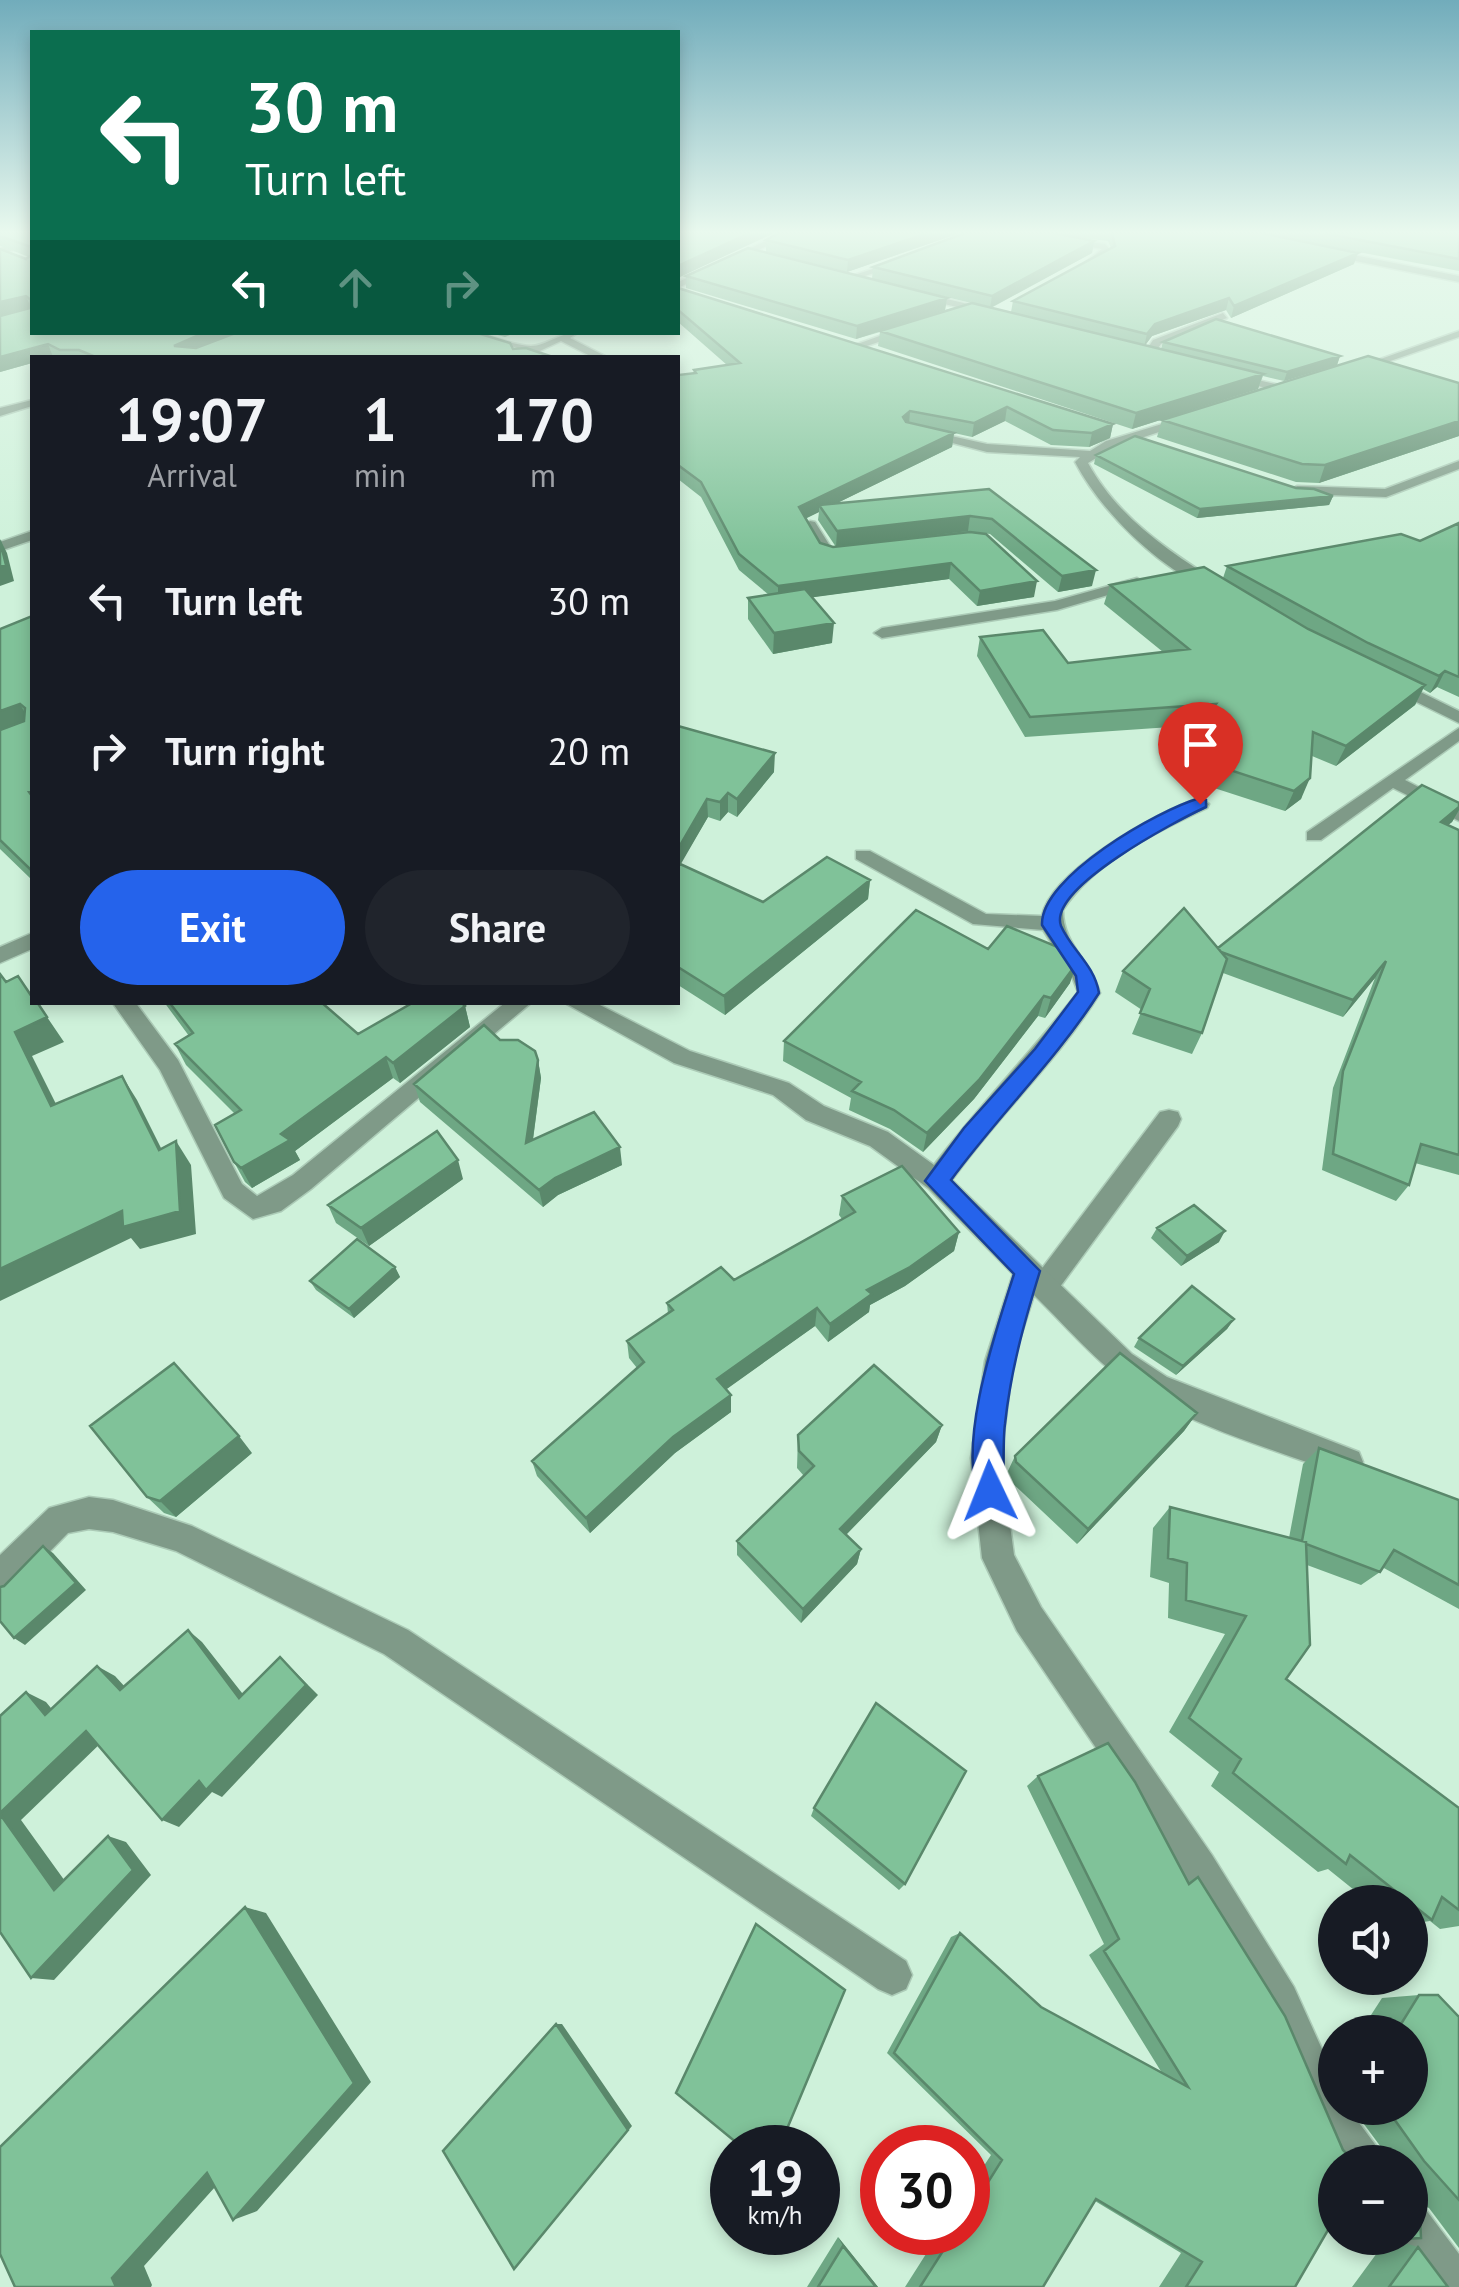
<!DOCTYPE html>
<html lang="en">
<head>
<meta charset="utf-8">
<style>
  body { margin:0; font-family:"PT Sans",sans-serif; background:#20242c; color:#f1f3f6; height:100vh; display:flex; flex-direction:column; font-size:38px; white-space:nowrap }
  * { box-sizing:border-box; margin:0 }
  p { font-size:32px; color:#9ea1a6 }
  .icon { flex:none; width:55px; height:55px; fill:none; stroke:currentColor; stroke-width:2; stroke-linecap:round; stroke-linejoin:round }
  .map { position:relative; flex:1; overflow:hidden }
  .drawer { position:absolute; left:30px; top:355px; width:650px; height:650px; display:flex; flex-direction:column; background:#171b24; border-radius:0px; box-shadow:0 5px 15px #0003 }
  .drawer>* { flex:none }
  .hud { position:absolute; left:30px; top:30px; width:650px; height:305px; border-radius:0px; box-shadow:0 5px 15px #0003; background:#0b6e4f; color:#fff; overflow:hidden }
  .controls { position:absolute; left:1318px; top:1885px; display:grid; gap:20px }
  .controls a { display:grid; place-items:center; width:110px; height:110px; border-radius:50%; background:#171b24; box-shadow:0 5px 15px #0003; font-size:50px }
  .speed { position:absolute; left:710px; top:2125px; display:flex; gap:20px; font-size:50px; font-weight:700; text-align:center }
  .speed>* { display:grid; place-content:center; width:130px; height:130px; border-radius:50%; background:#171b24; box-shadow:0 5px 15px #0003; line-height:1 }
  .speed small { font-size:25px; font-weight:400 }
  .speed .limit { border:15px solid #d22; background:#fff; color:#111 }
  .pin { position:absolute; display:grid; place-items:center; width:85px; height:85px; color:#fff; margin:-102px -42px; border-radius:50% 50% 50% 0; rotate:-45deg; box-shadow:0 0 10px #0007 }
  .pin .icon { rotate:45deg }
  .me { position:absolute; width:110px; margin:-55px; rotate:358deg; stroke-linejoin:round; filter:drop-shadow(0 0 8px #0008) }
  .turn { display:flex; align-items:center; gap:35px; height:210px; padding:0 50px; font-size:45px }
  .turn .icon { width:130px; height:130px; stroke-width:2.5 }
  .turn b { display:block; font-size:70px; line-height:85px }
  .lanes { display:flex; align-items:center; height:95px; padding:0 50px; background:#0003; justify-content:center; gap:50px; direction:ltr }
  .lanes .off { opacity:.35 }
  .eta { display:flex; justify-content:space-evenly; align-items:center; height:170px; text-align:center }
  .eta b { font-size:60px; font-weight:600; line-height:70px }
  .cta { display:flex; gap:20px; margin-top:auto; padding:20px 50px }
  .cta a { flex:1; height:115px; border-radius:60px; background:#2563eb; color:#fff; font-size:40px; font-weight:600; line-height:115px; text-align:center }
  .cta a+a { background:#20242c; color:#f1f3f6 }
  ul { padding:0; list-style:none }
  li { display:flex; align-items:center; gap:30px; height:150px; padding:0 50px }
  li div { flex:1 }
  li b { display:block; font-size:38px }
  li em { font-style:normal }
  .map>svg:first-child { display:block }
</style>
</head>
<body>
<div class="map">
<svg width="1459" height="2287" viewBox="0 0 1459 2287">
  <rect width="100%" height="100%" fill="#cef1da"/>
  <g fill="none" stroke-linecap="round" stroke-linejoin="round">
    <g stroke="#accbb7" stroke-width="3">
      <path id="service" d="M1169,1110L1178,1112L1181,1119L1178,1126L1054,1295L1044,1299L1034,1295L1030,1287L1034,1279L1160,1112Z"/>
    </g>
    <g stroke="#accbb7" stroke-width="3">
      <path id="minor" d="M783,233H794L678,288V282Z
        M1014,233L1105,244L1112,252L1084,271L1081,266L1102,249Z
        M32,240V245L0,254V248Z
        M1324,249L1459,276V282L1321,254Z
        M900,260L907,262L853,280L845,278Z
        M917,292L998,311L1000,313L995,316L914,297Z
        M1223,313L1227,318L1161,344L1152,357L1143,355L1153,340Z
        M910,325L914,330L858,349L849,347Z
        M1459,331V337L1356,373L1347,371Z
        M464,332C487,332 508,345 531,346C546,346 561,332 579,332L570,338L609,358H594L561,341L525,358H515L524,350Z
        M1227,373L1293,388L1295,390L1289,393L1223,378Z
        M32,400V406L0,416V408Z
        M1185,417L1195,420L1114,447L1088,463C1118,518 1170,552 1222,585L1224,588L1217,592C1163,573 1101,512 1075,462L1080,457L987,452L914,433L920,429L987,444L1090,451L1106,441Z
        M1459,461V469L1386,497L1297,494L1290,490L1297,486L1385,489Z
        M810,521L815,522L832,549L853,551V557L822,556L803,525Z
        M32,531V540L0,551V542Z
        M1137,578L1144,582L1142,585L1057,610L882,638L874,633L882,628L1055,601Z
        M1388,676L1459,711V723L1382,685L1380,681Z
        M1459,728V741L1405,780L1459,808V821L1393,788L1321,840H1307V832Z
        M1200,798L1209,804L1207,808C1156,832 1094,862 1063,910C1062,943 1091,962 1100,993C1058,1061 998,1115 952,1180L1132,1354L1167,1377L1359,1452L1363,1462L1359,1472L1348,1477C1282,1452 1209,1432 1148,1397C1104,1372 1070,1330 1034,1295L1013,1361L1001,1458L1014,1555L1041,1607L1212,1855L1294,1987L1335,2078V2108H1348L1377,2147L1384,2162H1335L1321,2144L1266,2015L1186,1881L1017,1631L982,1558L971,1458L985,1361L1013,1274L928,1188L870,1146L806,1120L773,1095L674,1063L563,1002H594L690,1051L789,1083L824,1106L888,1132L934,1165C979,1105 1032,1052 1078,992L1071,974L1043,930L973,924L856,859V851H870L986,914L1042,916C1050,872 1159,810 1200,798Z
        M32,933V949L0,963V947Z
        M112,1002H135L178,1060L242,1184L257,1196L293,1175L506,1002H532L311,1189L281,1211L253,1219L224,1198L160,1070Z
        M89,1497L113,1500L192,1526L408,1630L906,1961L912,1975L906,1989L892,1995L878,1989L384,1654L176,1551L113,1532L89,1529L68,1533L12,1590L0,1594V1555L49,1508Z
        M1410,2204L1426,2210L1459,2254V2287H1428L1394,2242L1392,2238H1410Z"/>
    </g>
    <use href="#service" fill="#7f9a88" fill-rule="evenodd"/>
    <use href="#minor" fill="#7f9a88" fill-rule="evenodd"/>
  </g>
  <path fill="#6ea784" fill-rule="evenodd" d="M0,233H32V332H486L487,336L513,349L556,358H32V363L0,372V249L26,259L29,257L1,246H0Z
    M960,233L847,272L766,252V240Z
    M966,233H1459V271L1279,237L1354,264L1231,318L1226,310L1152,336L1145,345L1161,349L1163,342L1340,356L1337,365L1284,381L1263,376L1258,389L1132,429L878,346L880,332L856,339L686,288V276L947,298L945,310L971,303L872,279L873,267ZM1073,237L1108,241L1111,248L1013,301L1011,312L991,308L1092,253L1094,241Z
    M678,288L1113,424L1110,438L1089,447L1051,445L1005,421L972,437L954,433L952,447L837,503L989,489L1092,586L1058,592L990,534L974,532L1034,597L977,606L949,579L812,597L832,643L773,654L748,619V598L769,595L739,570L701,497L678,479V375L694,373V370L727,365L678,322ZM819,512L818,520L836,547L820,543L805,519Z
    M487,332H517L505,337Z
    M1459,383V436L1319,483L1296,482L1157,437L1162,420Z
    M1096,455L1296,488L1333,496L1329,505L1197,518L1094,464Z
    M1459,523V697L1437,687L1430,693L1423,689L1415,705L1336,766L1312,756L1301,799L1285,811L1171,774L1178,753L1200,725L1025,737L977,656L980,637L1068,663L1163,652L1104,604L1110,585L1223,578L1227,566L1420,541Z
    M32,616V880L0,849V629Z
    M678,726L774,772L737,817L728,812L720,821L708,817L680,864L763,902L870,880L868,899L725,1015L678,985Z
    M1459,803V810L1452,822L1448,825L1459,830V1175L1415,1163L1409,1185L1396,1201L1322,1170L1333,1088L1375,978L1343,1017L1223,973L1202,1033L1192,1054L1132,1034L1142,1010L1115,992L1123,971L1218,948Z
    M988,949L1070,983L1045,1018L1038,1016L974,1099L923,1152L890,1129L849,1110L851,1098L783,1061L784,1041Z
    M164,1002H321L358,1034L465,1006L470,1027L400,1083L393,1078L295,1151L300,1160L252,1188L245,1182L234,1162L235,1114L186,1065L175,1044L189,1036Z
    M500,1040L538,1060L541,1078L533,1140L622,1165L558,1195L543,1207L420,1102L414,1084Z
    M463,1179L369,1246L336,1223L328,1205Z
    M842,1196L959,1232L954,1251L905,1286L870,1305L869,1312L828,1342L815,1326L726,1389L731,1395V1412L675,1453L590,1533L537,1476L532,1461L637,1368L629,1358L627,1341L668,1314L667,1303L734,1280L842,1219L839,1215Z
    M1157,1228L1219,1242L1181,1266L1151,1238Z
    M395,1267L400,1277L354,1318L316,1290L310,1281Z
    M1234,1319L1227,1329L1176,1375L1134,1347L1139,1338Z
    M1197,1413L1184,1431L1077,1544L1008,1479L1007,1473L1015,1456Z
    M942,1425L936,1442L846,1535L861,1549L857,1564L801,1623L737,1555V1541L804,1476L797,1468L798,1435Z
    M1319,1448L1459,1500V1609L1382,1567L1380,1572L1361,1585L1307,1565L1286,1679L1459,1808V1926L1440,1929L1430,1921L1410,1924V1902H1369L1328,1869L1318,1872L1211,1786L1219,1772L1169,1732L1225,1634L1168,1618L1169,1583L1150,1577L1153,1528L1170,1507L1289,1538L1303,1464Z
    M252,1453L176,1517L164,1513L147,1497Z
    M1038,1776L1188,1881L1198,1877L1295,2287H1159L1181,2253L1095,2201L1043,2287H905L940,2232H968V2190L991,2155L887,2053L951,1937L960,1933L1041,2007L1162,2073L1089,1955L1104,1944L1027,1786Z
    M814,1808L905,1884L899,1890L811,1816Z
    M1419,1995L1459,2017V2248L1429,2208L1415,2202L1421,2195L1410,2183V2162H1392L1352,2108H1410V2032H1360L1382,1998Z
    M1410,2215L1420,2218L1421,2238H1401H1410Z
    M838,2237L878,2287H807Z
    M1388,2238L1418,2247L1448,2287H1352Z"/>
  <path fill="#5a886b" d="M750,233H774L678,278V266Z
    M928,233H960L847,272L848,260Z
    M1094,241L1092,253L990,308L992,296Z
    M1358,253L1354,264L1231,318L1234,306Z
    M26,296L31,308L0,316V302Z
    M947,298L945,310L856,339L857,326Z
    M1229,298L1226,310L1152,336L1144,347L1147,334L1155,324Z
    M206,332H239L181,358L174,346Z
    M48,344L53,357L32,358V363L0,372V357Z
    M1340,356L1337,365L1284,381L1287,372Z
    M1263,374L1258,389L1132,429L1136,413Z
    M1007,407L1005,421L972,437L974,423Z
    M910,411L909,425L903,417Z
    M1459,421V436L1319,483L1325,465Z
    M1113,424L1110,438L1089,447L1092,433Z
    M954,433L952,447L823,510L819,505V512L798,522L799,507Z
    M1333,496L1329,505L1197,518L1200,509Z
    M970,516L968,531L836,547L837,531Z
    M0,539L7,553L14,581L0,586Z
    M951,563L949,579L778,602V586Z
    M1096,570L1092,586L1058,592L1062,576Z
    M1037,581L1034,597L977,606L980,591Z
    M834,623L832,643L773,654L774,633Z
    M1445,671L1437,687L1430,693L1439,676Z
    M1425,685L1415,705L1336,766L1346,746Z
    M20,704L31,724L0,736V711Z
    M775,753L774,772L737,817V799Z
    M1310,778L1301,799L1285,811L1294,791Z
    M728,793V812L720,821V802Z
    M707,799L708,817L678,869V849Z
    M1459,807V810L1452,822L1431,839L1441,822Z
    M870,880L868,899L725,1015L724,996Z
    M1386,961L1375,978L1343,1017L1353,1000Z
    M1077,963L1070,983L1045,1018L1051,998Z
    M1044,996L1038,1016L974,1099L923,1152L927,1133Z
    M465,1006L470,1027L400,1083L393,1063Z
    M47,1017L64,1042L32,1056L69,1130L51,1106L15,1032Z
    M386,1057L393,1078L295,1151L300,1160L252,1188L241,1168L281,1134Z
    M538,1060L541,1078L530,1161L526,1143Z
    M122,1076L137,1100L174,1174L159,1150Z
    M176,1141L191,1165L196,1234L140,1249L131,1238L0,1301V1269Z
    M620,1147L622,1165L558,1195L543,1207L539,1190L555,1178Z
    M458,1160L463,1179L369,1246L361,1228Z
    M1225,1231L1219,1242L1181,1266L1187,1256Z
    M959,1232L954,1251L905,1286L870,1305L869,1312L828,1342L830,1324L867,1290Z
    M395,1267L400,1277L354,1318L349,1309Z
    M817,1308L815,1326L717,1396V1379Z
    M1234,1319L1227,1329L1176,1375L1183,1366Z
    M731,1395V1412L675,1453L590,1533L586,1518L673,1437Z
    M1197,1413L1184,1431L1077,1544L1088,1529Z
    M942,1425L936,1442L837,1544L840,1529Z
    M239,1436L252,1453L176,1517L160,1501Z
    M43,1546L53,1553L86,1590L25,1645L14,1638Z
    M861,1549L857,1564L801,1623L803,1609Z
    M188,1630L202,1642L253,1707L239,1698Z
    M280,1657L318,1695L222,1797L212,1792L179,1827L162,1820Z
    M97,1666L115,1676L137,1700L120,1690Z
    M26,1692L46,1702L64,1724L45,1715Z
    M86,1731L104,1740L21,1820L75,1895L54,1890L0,1813Z
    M108,1836L126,1842L151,1875L54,1980L31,1978Z
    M245,1907L266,1913L371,2082L257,2211L233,2220Z
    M556,2024H562L632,2126L514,2269Z
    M233,2167L144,2266L152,2285L151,2287H116L112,2278L207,2173Z
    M838,2237L878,2287H876L843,2246Z"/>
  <path fill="#80c299" stroke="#5a886b" stroke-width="2.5" d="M0,233H32V332H206L174,346L196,348L238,332H480L477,333L510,343L513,349L526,348L556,358H98L79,350H60L48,344L0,357V316L30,308L31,300L26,296L0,302V249L26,259L31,255V247L0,236Z
    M678,233H750L678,266Z
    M779,233H928L848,260L766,240Z
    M965,233H1054L1094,241L992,296L873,267Z
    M1112,233H1262L1358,253L1234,306L1229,298L1155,324L1147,334L1013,301L1115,246Z
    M1323,233H1459V259Z
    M748,248L947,298L857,326L686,276Z
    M678,288L1113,424L1092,433L1053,430L1007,407L974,423L910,411L903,417L906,422L954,433L799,507L820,543L833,547L970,532L986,534L1037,581L980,591L951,563L778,586L739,554L701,482L678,465V375L696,373L694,370L740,363L678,310Z
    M972,303L1263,374L1136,413L880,331Z
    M1216,319L1340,356L1287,372L1163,342Z
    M1368,356L1459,383V421L1325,465L1302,464L1162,420Z
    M1135,436L1296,488L1314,489L1333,496L1200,509L1096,455Z
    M989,489L1096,570L1062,576L992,519L970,516L837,531L819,505Z
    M1459,523V677L1445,671L1439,676L1368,643L1227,566L1401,534L1420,541Z
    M0,541L6,565L0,567Z
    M1204,567L1308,629L1425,685L1346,746L1313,732L1310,778L1294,791L1178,753L1216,704L1030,717L980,637L1043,630L1068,663L1189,649L1110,585Z
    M805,589L834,623L774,633L748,598Z
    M32,616V791L29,792L32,796V871L0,840V730L24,721L25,708L20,704L0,711V629Z
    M678,726L775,753L737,799L728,793L720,802L707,799L678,849Z
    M1422,785L1459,803V807L1441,822L1459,830V1155L1421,1144L1409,1185L1333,1154L1343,1071L1386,961L1353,1000L1221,952L1218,948Z
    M827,857L870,880L724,996L678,967V863L763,902Z
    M1184,908L1227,959L1202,1033L1140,1013L1150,989L1123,971Z
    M916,910L988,949L1007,926L1072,953L1077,963L1051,998L1044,996L979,1080L927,1133L894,1110L852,1091L861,1082L784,1041Z
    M0,974L6,982L18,976L32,997V1002H37L47,1017L15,1032L51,1106L122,1076L159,1150L176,1141L180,1211L123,1227L122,1211L0,1269Z
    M169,1002H321L358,1034L414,1002H461L465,1006L393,1063L386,1057L281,1134L290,1140L241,1168L234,1162L215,1125L241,1110L175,1044L193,1033Z
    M484,1025L500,1040H518L535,1051L538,1060L526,1143L594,1112L620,1147L555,1178L539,1190L414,1084Z
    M437,1131L458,1160L361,1228L328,1205Z
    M902,1166L959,1232L910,1267L867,1290L872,1294L830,1324L817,1308L717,1379L731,1395L673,1437L586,1518L532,1461L644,1362L627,1341L673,1310L667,1303L721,1267L734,1280L855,1212L842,1196Z
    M1194,1205L1225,1231L1187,1256L1157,1228Z
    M357,1239L395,1267L349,1309L310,1281Z
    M1192,1286L1234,1319L1183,1366L1139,1338Z
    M1120,1353L1197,1413L1088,1529L1016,1462L1015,1456Z
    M174,1363L239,1436L160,1501L147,1497L90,1426Z
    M874,1365L942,1425L840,1529L861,1549L803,1609L737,1541L814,1466L799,1451L798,1435Z
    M1319,1448L1459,1500V1585L1394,1550L1380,1572L1306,1544V1542L1302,1541Z
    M1170,1507L1306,1542L1310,1645L1286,1679L1459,1808V1910L1442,1897L1432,1920L1350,1855L1346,1864L1233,1773L1241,1759L1189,1718L1246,1616L1186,1600L1187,1563L1168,1558Z
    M43,1546L76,1583L14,1638L0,1621V1587L4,1586Z
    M188,1630L239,1698L280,1657L306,1685L206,1790L199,1781L162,1820L86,1731L0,1813V1716L26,1692L45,1715L97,1666L120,1690Z
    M876,1703L966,1771L905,1884L814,1808Z
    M1108,1743L1135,1782L1189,1884L1198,1877L1285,2016L1343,2150L1355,2162H1335V2218L1295,2287H1186L1202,2262L1096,2199L1043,2287H920L955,2232H968V2214L1002,2160L894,2053L960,1933L1041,2007L1188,2087L1104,1951L1119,1939L1038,1776Z
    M0,1814L54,1890L108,1836L133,1870L31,1978L0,1932Z
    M245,1907L354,2083L233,2220L207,2173L112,2278L116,2287H15L0,2254V2147Z
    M756,1924L845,1990L779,2148H743L676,2093Z
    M1419,1995H1438L1459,2017V2200L1424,2161L1387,2109L1374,2108H1410V2032H1396Z
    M556,2024L628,2130L514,2269L443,2151Z
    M1420,2218L1421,2238L1405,2239L1410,2238V2232Z
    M843,2246L876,2287H818Z
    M1418,2247L1448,2287H1389Z"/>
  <linearGradient id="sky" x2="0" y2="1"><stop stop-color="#71acbb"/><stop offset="0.42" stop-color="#e9f9ee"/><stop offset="1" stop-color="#e9f9ee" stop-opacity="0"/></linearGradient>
  <rect width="1459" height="553" fill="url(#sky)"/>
  <path fill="#2563eb" stroke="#184099" stroke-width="2.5" d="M1200,798L1206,800V807C1178,820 1047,888 1061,926C1072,951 1094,964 1099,993C1056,1060 998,1116 951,1180L1040,1271C1024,1323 1011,1369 1005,1424C1002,1444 1006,1488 1000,1501L990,1505L980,1501C956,1444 996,1331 1014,1274L925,1181L964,1128L1035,1049L1078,992L1076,976L1042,925C1040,877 1158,810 1200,798Z"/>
</svg>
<div class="controls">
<a><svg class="icon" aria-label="sound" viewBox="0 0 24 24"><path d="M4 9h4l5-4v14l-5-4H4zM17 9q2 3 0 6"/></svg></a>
<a>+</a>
<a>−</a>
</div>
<div class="speed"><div>19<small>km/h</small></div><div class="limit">30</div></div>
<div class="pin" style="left:1200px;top:804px;background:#d93025"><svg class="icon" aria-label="arrive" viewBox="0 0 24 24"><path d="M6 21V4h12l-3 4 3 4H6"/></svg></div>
<svg class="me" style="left:990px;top:1491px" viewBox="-20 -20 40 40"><path d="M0-17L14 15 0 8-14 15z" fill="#2563eb" stroke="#fff" stroke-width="4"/></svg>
<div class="hud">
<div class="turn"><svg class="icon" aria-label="left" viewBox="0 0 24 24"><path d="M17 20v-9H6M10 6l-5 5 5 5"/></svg><div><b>30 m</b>Turn left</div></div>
<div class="lanes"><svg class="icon" aria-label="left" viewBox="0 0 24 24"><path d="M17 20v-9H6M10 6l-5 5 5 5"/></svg><svg class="icon off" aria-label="ahead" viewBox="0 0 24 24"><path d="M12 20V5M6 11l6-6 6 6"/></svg><svg class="icon off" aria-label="right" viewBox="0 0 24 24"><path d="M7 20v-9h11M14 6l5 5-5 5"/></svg></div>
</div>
<section class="drawer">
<div class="eta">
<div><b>19:07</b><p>Arrival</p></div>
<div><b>1</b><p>min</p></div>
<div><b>170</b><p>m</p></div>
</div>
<ul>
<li><svg class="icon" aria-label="left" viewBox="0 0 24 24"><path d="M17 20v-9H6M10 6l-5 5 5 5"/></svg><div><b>Turn left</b></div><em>30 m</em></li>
<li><svg class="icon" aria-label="right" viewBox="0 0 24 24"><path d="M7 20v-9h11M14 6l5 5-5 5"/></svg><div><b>Turn right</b></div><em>20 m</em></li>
</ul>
<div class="cta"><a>Exit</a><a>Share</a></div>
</section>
</div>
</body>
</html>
